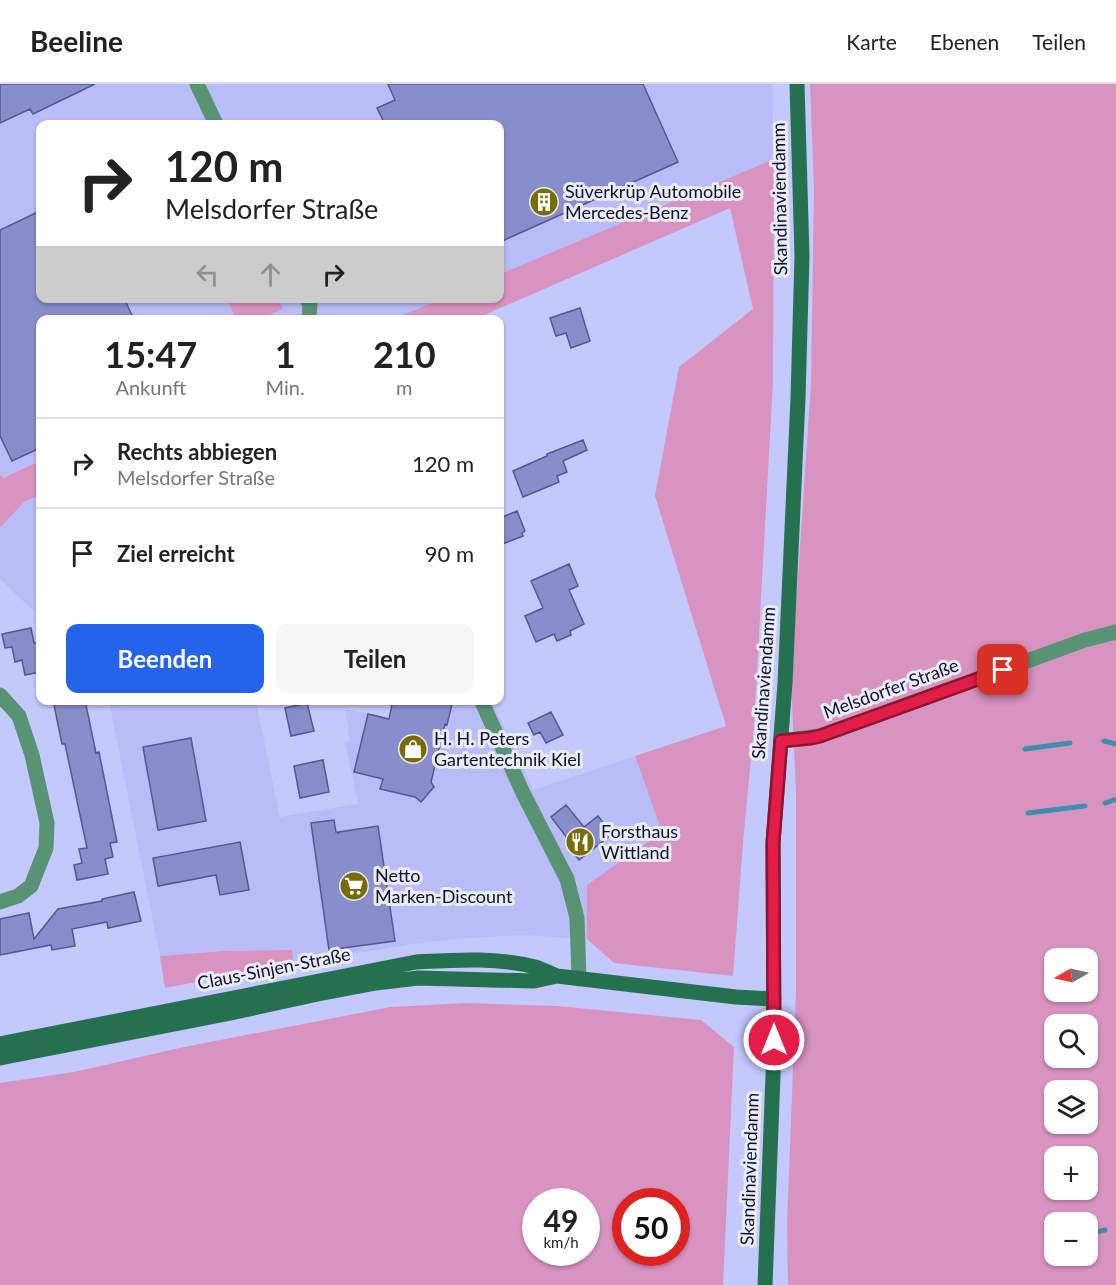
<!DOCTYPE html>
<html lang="de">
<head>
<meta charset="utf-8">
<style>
  body { margin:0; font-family:Lato,sans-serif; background:#f6f6f6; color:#222; height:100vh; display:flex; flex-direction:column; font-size:22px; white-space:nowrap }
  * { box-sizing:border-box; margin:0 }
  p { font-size:20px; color:#767676 }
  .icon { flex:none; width:33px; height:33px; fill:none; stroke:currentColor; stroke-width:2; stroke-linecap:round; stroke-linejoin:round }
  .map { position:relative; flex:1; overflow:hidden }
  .details { position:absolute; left:36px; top:231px; width:468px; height:390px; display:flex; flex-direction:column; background:#fff; border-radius:12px; box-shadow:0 2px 4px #0004 }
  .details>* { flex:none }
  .top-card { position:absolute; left:36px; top:36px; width:468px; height:183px; border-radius:12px; box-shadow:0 2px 4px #0004; background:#fff; color:#222; overflow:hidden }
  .needle { width:39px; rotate:261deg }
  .tools { position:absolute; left:1044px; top:864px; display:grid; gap:12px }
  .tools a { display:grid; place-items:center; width:54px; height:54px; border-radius:12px; background:#fff; box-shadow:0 2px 4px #0004; font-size:30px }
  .speed { position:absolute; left:522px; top:1104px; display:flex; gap:12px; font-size:30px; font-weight:700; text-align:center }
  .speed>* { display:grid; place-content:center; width:78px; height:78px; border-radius:50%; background:#fff; box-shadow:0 2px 4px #0004; line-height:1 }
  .speed small { font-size:15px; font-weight:400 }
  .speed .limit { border:9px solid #d22; background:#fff; color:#111 }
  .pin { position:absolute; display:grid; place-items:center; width:51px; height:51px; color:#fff; margin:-26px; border-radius:12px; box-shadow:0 3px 9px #0006 }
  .me { position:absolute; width:66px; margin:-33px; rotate:0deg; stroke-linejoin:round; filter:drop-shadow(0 0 4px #0008) }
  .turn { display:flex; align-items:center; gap:21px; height:126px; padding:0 30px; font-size:27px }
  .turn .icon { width:78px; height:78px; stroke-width:2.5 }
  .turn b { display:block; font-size:42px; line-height:51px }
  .lanes { display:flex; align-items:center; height:57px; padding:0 30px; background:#0003; justify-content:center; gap:30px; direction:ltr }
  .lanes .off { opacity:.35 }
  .eta { display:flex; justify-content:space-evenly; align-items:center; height:102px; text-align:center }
  .eta b { font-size:36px; font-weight:700; line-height:42px }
  .action { display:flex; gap:12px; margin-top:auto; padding:12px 30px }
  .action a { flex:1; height:69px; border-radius:12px; background:#2563eb; color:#fff; font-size:24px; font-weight:700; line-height:69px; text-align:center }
  .action a+a { background:#f6f6f6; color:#222 }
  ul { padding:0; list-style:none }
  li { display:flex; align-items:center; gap:18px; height:90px; padding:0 30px; border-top:2px solid #e0e0e0 }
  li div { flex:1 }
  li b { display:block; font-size:22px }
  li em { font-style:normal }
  header { display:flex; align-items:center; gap:36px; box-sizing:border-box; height:84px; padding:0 30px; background:#fff; border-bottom:2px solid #e0e0e0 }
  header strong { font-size:28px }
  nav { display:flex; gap:33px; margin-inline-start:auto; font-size:21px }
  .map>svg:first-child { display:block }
</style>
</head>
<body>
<header>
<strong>Beeline</strong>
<nav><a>Karte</a><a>Ebenen</a><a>Teilen</a></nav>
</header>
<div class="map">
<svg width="1116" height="1201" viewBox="0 0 1116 1201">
  <rect width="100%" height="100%" fill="#c3c8fd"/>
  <path fill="#b8bdf8" d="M0,0H772L774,75L500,190V40H40V214L442,215L393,235H368L367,233L361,236H40V377L2,394L0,390Z
    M40,411V533L0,495V444L24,418Z
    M109,617H256L280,733L358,720L345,658L350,656L345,625L389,635L393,617H492L533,706L635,672L662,748L587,801V855L524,851L464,854L413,860L293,880L291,866L223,867L160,872Z"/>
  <path fill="#d993c1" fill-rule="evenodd" d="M810,0H1116V1201H788L787,1138L796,908V707L791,597L811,300L814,106ZM1054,874H1088V908H1054ZM1054,940H1088V974H1054ZM1054,1006H1088V1040H1054ZM1054,1072H1088V1106H1054ZM1054,1138H1088V1172H1054Z
    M774,75L773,297L754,642L743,759L733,892L614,879L587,855V801L662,748L635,672L726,642L655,412L679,283L753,225L730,124L475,235H393L442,215L500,214V190Z
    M227,215H278L283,225L260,235H231L235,233Z
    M40,377V411L24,418L0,444V390L3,394Z
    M292,866L293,880L165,904L160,872L223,867Z
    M465,919L557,922L701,936L734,963L723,1201H0V999L74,988L184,963L391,923ZM536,1118H586V1168H536ZM626,1118H676V1168H626Z"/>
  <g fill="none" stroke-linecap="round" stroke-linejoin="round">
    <path stroke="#3f8eac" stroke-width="5" d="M1104,657L1116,660
      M1025,665L1070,659
      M1105,719L1116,715
      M1028,729L1085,722
      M1088,1150L1105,1146"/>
  </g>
  <path fill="#888dcc" stroke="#555792" stroke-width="1.5" d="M0,0H95L33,30L30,25L0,39Z
    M388,0H643L678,78L500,158V40H385L377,24L395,16Z
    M40,127V214H124L134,236H40V364L12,377L0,352V146Z
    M580,224L590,257L571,264L566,249L556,252L550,234Z
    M583,356L587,366L563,377L567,388L557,392L559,398L523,413L513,387L547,372V370Z
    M517,427L525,447L522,449L523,452L500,461V434Z
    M569,480L578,502L569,506L584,540L570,547L571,551L557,557L554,550L536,558L525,532L543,524L531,497Z
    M31,544L34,559L40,557V588L25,591L22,576L15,578L12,563L5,564L2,550Z
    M53,616H85L96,669L99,668L117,758L110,759L113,773L105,775L108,790L77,796L74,781L82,779L79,765L87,764L65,660H62Z
    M393,616H453L447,641L445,640L431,698L434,703L421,718L415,713L380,705L383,695L354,688L368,630L389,635Z
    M307,619L314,647L291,652L285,624Z
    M551,628L563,651L546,659L540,648L534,651L528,639Z
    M191,654L206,737L158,746L143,663Z
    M323,676L329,708L300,714L294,682Z
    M566,721L584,743L598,732L612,750L579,776L568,761L571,759L551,733Z
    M334,736L336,748H338V750L339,748L378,742L395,857L329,866L311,739Z
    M240,758L249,806L220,811L216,791L158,802L153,774Z
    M134,808L141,837L108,844L107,838L72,845L75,862L52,866L51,861L0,871V835L29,829L34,855L58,825L102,817V815Z"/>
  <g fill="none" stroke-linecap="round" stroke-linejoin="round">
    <path stroke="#589374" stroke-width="15" d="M197,0L216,40
      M306,214L310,220L309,236
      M0,611L19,632L32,671L47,739L46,764L31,802L18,812L0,818
      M481,616L523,709L567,795L577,834L579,895
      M781,657L820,652L1085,556L1116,548"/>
    <path stroke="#25714f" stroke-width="15" d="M0,960L416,878C455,876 496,873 535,883C542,885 549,889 557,892
      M0,974L226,930L318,910L376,899L418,894L534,897L557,892L736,913L774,915
      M765,1201L774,965L773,759L785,599L798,314L802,172L797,0"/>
  </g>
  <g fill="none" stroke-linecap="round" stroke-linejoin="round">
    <g stroke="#92132f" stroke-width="15">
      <path id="route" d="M774,956L773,759L781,657L811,654L820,652L1003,586"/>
    </g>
    <use href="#route" stroke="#e11d48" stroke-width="10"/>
  </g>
  <defs>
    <g id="building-disc" transform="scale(1.5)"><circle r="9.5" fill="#7a6c05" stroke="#ebecfa"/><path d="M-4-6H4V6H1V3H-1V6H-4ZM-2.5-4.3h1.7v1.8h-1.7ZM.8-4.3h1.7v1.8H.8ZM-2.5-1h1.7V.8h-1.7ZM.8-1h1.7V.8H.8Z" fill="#fff"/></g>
    <g id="shop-disc" transform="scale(1.5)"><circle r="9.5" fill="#7a6c05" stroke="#ebecfa"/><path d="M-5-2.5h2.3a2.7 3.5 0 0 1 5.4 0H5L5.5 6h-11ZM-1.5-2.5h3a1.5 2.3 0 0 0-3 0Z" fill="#fff"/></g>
    <g id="restaurant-disc" transform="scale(1.5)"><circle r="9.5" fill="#7a6c05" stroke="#ebecfa"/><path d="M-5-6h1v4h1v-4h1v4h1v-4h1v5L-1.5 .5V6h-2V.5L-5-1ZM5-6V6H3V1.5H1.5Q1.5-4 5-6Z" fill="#fff"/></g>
    <g id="supermarket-disc" transform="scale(1.5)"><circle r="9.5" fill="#7a6c05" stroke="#ebecfa"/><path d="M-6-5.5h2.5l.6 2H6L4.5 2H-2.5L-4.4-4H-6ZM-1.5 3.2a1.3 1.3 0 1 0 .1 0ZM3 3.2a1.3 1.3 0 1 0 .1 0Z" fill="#fff"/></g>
  </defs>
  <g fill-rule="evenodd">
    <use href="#building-disc" x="544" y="118"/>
    <use href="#shop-disc" x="413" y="665"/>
    <use href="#restaurant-disc" x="580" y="758"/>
    <use href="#supermarket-disc" x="354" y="802"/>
  </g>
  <g text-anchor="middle" stroke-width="6" stroke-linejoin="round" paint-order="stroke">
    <g font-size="18" fill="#101128" stroke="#ebecfa" text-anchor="start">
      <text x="565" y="114">Süverkrüp Automobile<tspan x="565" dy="21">Mercedes-Benz</tspan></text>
      <text x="434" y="661">H. H. Peters<tspan x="434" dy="21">Gartentechnik Kiel</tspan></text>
      <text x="601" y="754">Forsthaus<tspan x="601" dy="21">Wittland</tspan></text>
      <text x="375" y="798">Netto<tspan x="375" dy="21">Marken-Discount</tspan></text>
    </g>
    <g font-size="18" fill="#101128" stroke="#ebecfa">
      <text transform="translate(780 115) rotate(-91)" y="6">Skandinaviendamm</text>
      <text transform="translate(764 599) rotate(-86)" y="6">Skandinaviendamm</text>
      <text transform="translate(891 605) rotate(-20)" y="6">Melsdorfer Straße</text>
      <text transform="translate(274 885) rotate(-11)" y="6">Claus-Sinjen-Straße</text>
      <text transform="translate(750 1085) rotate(-88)" y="6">Skandinaviendamm</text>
    </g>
  </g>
</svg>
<div class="tools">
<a><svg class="needle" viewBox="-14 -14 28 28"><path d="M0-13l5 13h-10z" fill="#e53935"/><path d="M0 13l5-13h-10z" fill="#767676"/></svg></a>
<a><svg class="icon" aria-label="search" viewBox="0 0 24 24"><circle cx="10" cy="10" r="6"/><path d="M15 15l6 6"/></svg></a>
<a><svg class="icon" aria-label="layers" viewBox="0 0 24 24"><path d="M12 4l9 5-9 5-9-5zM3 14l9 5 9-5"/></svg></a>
<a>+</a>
<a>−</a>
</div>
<div class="speed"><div>49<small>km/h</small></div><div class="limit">50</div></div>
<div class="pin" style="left:1003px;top:586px;background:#d93025"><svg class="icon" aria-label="arrive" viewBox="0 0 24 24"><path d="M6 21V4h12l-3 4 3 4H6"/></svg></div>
<svg class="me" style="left:774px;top:956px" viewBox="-20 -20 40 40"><circle r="17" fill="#e11d48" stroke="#fff" stroke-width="3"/><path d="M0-11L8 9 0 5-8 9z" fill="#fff"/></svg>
<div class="top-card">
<div class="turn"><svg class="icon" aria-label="right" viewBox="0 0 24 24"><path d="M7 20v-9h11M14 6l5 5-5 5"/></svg><div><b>120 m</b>Melsdorfer Straße</div></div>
<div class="lanes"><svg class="icon off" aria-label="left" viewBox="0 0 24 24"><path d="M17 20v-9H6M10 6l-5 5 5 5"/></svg><svg class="icon off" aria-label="ahead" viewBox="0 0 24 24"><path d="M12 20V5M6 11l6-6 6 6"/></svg><svg class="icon" aria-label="right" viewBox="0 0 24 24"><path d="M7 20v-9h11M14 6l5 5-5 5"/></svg></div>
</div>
<section class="details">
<div class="eta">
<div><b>15:47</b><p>Ankunft</p></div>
<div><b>1</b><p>Min.</p></div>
<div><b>210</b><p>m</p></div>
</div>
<ul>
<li><svg class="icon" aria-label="right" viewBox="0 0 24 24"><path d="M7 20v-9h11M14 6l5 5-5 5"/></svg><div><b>Rechts abbiegen</b><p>Melsdorfer Straße</p></div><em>120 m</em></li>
<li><svg class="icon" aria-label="arrive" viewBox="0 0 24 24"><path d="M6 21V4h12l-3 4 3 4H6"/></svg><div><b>Ziel erreicht</b></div><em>90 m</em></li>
</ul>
<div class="action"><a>Beenden</a><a>Teilen</a></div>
</section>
</div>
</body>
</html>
